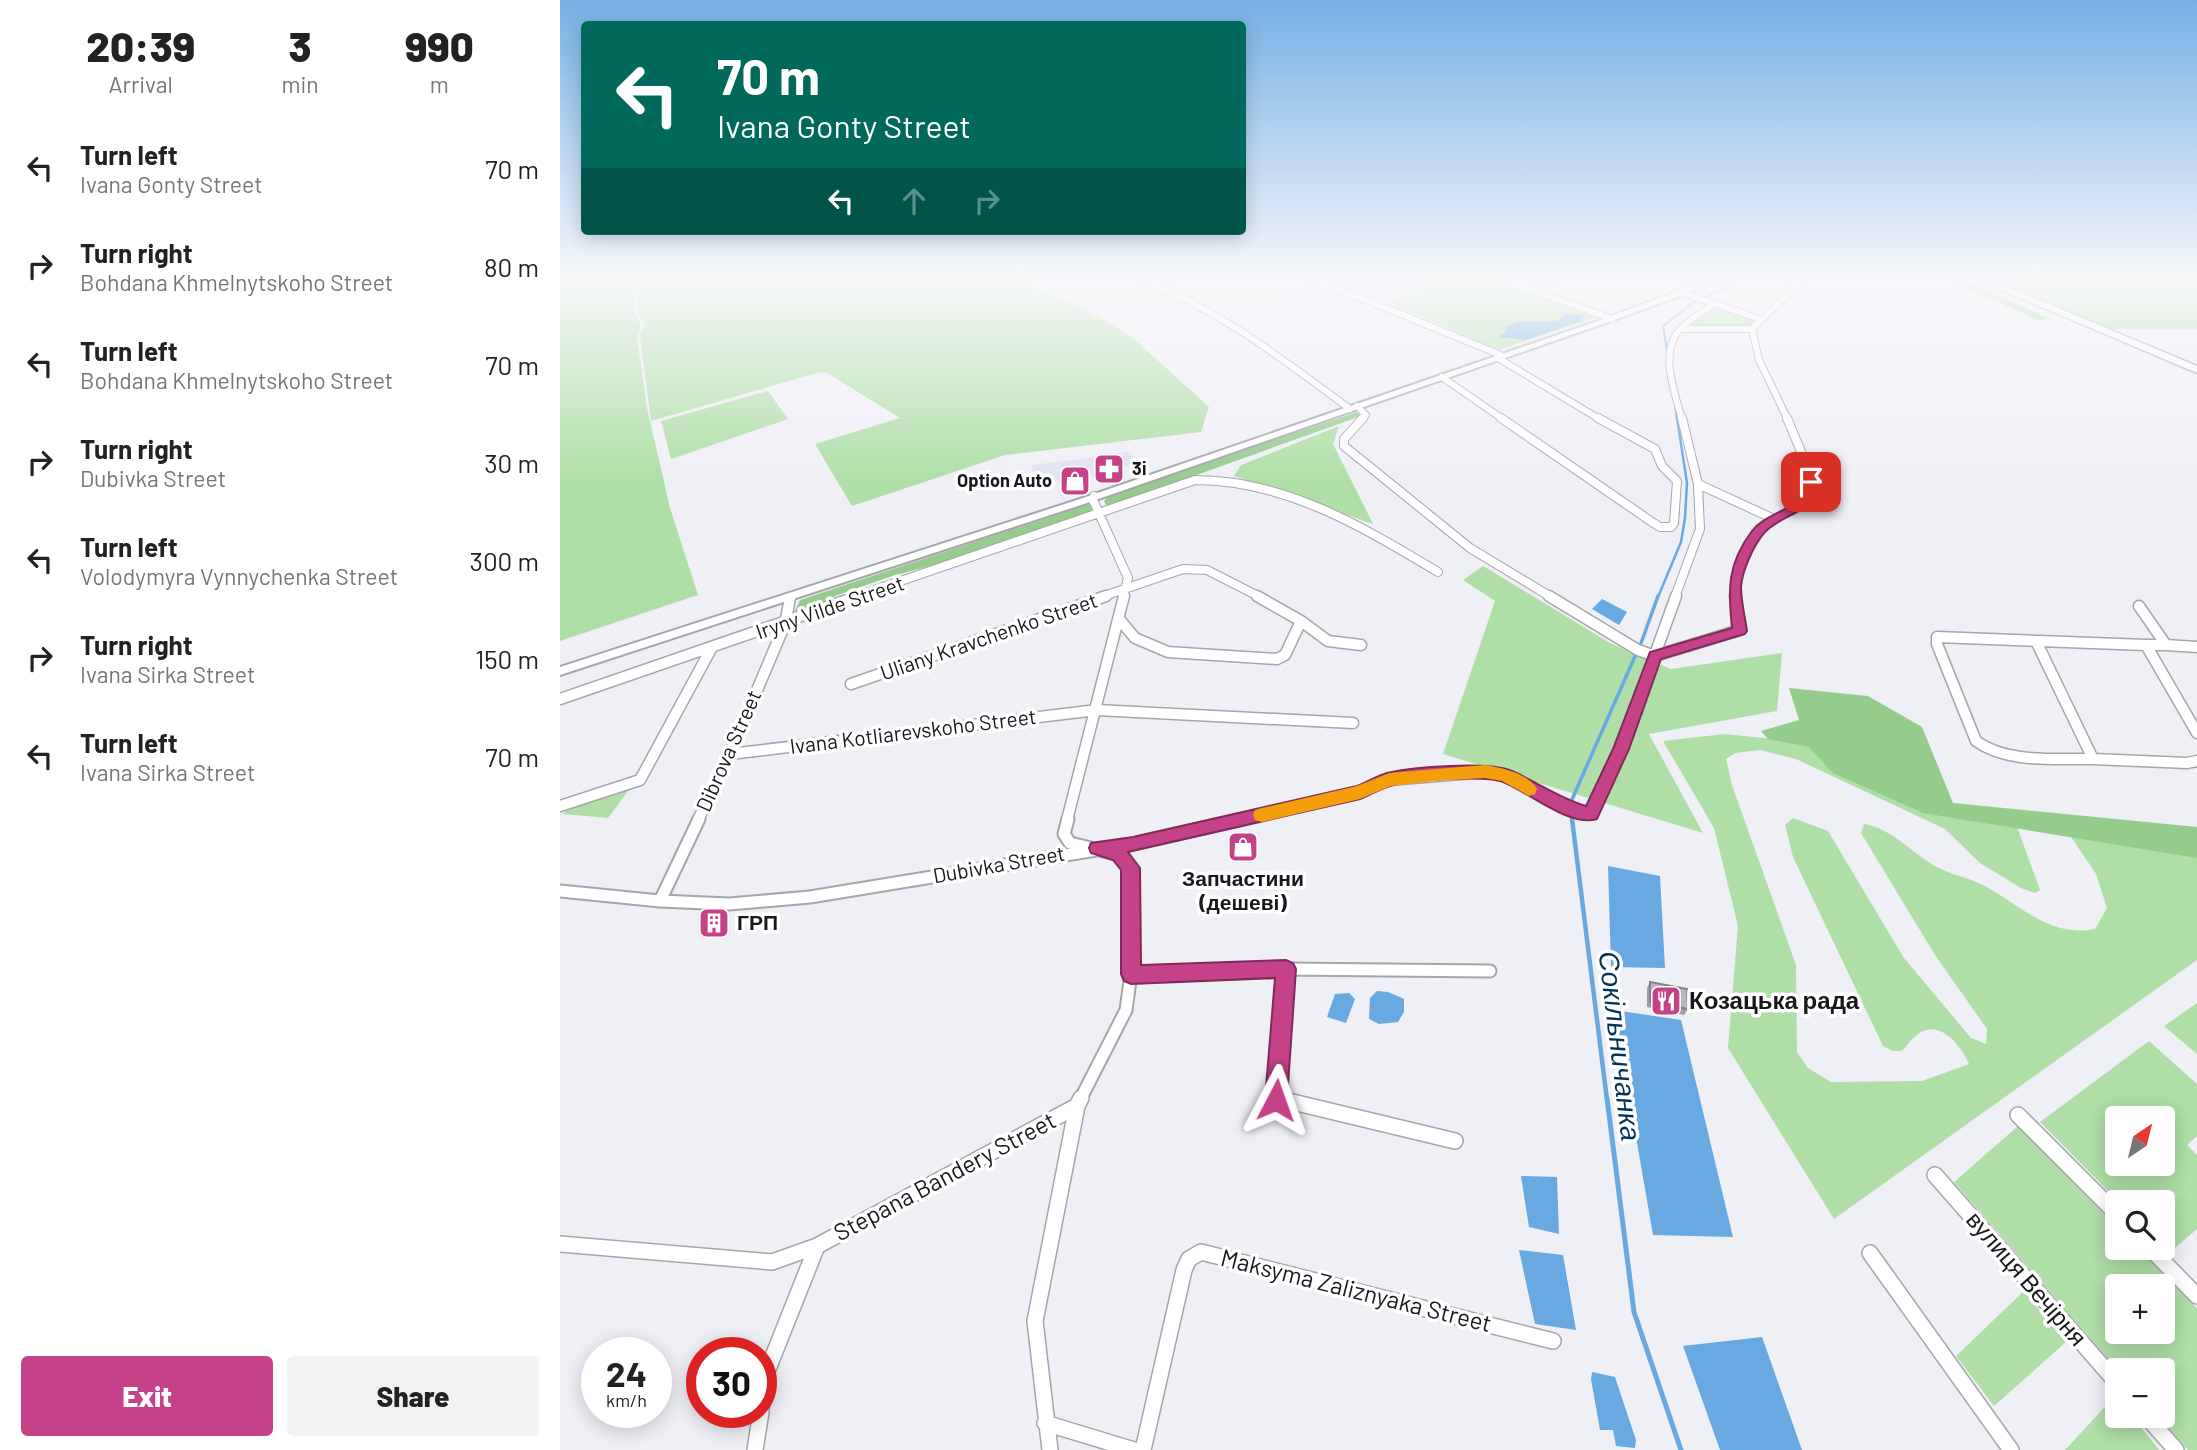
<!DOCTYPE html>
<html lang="en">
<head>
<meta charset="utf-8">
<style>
  body { margin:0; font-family:Barlow,sans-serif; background:#f2f2f2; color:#222; height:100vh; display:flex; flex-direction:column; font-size:26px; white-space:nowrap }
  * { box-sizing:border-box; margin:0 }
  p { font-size:23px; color:#767676 }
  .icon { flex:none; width:38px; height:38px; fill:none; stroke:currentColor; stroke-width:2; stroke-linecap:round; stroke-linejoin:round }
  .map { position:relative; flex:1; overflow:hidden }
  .drawer { display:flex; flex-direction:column; background:#fff; width:560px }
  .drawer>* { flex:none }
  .hud { position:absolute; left:21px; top:21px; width:665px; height:214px; border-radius:7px; box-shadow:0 4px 18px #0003; background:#00695c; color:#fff; overflow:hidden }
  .needle { width:46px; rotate:35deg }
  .controls { position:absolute; left:1545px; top:1106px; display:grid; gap:14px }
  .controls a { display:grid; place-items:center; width:70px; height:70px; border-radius:7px; background:#fff; box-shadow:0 4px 18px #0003; font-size:35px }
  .speed { position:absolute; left:21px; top:1337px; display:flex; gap:14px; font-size:35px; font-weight:700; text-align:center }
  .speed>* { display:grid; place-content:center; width:91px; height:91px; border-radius:50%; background:#fff; box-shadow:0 4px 18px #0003; line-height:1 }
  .speed small { font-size:18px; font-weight:400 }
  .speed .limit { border:10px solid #d22; background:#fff; color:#111 }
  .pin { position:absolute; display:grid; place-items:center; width:60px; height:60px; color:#fff; margin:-30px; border-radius:14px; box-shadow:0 4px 10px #0006 }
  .me { position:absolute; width:77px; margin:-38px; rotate:4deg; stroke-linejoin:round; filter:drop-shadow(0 0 5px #0008) }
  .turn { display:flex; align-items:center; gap:24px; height:147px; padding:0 21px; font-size:32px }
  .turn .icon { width:91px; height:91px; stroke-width:2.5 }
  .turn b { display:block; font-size:49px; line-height:60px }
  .lanes { display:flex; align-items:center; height:66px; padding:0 21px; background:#0003; justify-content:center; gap:35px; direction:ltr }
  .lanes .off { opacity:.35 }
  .eta { display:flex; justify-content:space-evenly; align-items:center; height:119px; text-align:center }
  .eta b { font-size:42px; font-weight:800; line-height:49px }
  .cta { display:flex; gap:14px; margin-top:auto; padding:14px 21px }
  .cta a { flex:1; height:80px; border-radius:7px; background:#c54289; color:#fff; font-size:28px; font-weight:800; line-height:80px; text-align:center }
  .cta a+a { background:#f2f2f2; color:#222 }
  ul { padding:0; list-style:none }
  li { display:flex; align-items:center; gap:21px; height:98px; padding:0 21px }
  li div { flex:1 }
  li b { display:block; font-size:26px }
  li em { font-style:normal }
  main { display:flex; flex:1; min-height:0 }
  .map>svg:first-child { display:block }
</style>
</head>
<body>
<main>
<section class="drawer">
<div class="eta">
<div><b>20:39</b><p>Arrival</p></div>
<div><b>3</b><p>min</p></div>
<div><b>990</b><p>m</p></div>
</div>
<ul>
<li><svg class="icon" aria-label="left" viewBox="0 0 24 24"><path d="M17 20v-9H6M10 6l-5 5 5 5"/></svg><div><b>Turn left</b><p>Ivana Gonty Street</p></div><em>70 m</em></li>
<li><svg class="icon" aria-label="right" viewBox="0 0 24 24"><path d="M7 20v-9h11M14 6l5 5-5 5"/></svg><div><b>Turn right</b><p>Bohdana Khmelnytskoho Street</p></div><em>80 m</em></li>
<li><svg class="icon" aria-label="left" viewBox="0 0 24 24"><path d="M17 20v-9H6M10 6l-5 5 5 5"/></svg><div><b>Turn left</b><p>Bohdana Khmelnytskoho Street</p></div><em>70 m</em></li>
<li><svg class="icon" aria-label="right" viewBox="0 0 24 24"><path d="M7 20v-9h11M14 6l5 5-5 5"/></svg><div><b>Turn right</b><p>Dubivka Street</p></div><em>30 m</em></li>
<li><svg class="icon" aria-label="left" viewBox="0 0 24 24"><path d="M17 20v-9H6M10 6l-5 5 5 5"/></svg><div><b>Turn left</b><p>Volodymyra Vynnychenka Street</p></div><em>300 m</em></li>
<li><svg class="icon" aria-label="right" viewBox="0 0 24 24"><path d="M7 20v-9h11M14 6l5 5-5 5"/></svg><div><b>Turn right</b><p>Ivana Sirka Street</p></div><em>150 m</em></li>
<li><svg class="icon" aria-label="left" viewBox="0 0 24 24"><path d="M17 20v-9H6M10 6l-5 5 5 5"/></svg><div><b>Turn left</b><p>Ivana Sirka Street</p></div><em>70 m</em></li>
</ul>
<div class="cta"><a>Exit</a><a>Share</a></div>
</section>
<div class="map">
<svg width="1637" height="1450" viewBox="0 0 1637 1450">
  <rect width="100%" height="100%" fill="#efeff6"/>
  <path fill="#e2e3f1" d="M755,277H869L876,280L830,303Z
    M570,452L578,463L507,485L502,486L497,480L473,475L472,465L537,457L538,459L544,455Z"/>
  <path fill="#afdfa7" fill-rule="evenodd" d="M0,277H71L76,314L81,326L77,337L87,408L110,508L138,595L0,641Z
    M73,277H451L538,316L572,337L649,407L641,432L445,455L292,506L255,444L340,418L267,373L260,372L91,421L80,336L84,325L79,313Z
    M870,277H928L1039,317L938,350L830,303L876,280Z
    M1427,277H1637V329H1551Z
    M1154,306L1193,318L1196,321L1192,327L1123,328Z
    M208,391L228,419L111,459L101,421Z
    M779,426L773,444L813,524L674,476L681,465Z
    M923,566L1050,643L1111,669L1222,653L1217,711L1089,734L1143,833L883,754L935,601L903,580Z
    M1165,734L1231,741L1320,767L1385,805L1637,837V960L1274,1219L1168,1048L1178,926L1154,828L1103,741ZM1200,750L1236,759L1385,829L1420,863L1461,888L1475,893L1480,890L1455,821L1509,834L1536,874L1547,908L1535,929C1489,938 1461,905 1423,885C1407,877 1388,874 1373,865C1349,850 1332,829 1304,824L1301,833L1375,955L1427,1029L1426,1044L1411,1038L1344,958L1268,831L1233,818L1225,825L1233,857L1323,1046L1333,1051H1342C1347,1046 1352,1038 1358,1034C1380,1018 1401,1046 1409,1064L1362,1081L1271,1082L1248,1068L1237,1052L1236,965L1172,785L1166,759L1175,753Z
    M71,787L48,818L3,814L12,805Z
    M1637,1003V1054L1604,1026Z
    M1589,1041L1637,1084V1136L1627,1145L1637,1155V1229L1609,1253L1603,1247V1202H1559L1480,1122ZM1558,1118H1603V1164H1558Z
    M1458,1126L1557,1227L1558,1248H1578L1637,1308V1450H1628L1598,1416H1603V1370H1558L1394,1182ZM1558,1286H1603V1332H1558Z
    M1464,1291L1506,1342L1434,1406L1396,1356Z
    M1555,1396L1558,1416H1572L1599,1450H1505Z"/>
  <path fill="#95cc8c" d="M1381,277H1396L1489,318L1480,321Z
    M797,412L801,416L547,507L544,501L551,494Z
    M529,504L533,508L530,514L404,557L332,576L275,596L266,603L234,613L240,600Z
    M1229,688L1308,696L1362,727L1393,803L1637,827V858L1363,813L1273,773L1249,747L1208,739L1201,731L1239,720Z"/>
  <path fill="#67a9e0" d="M1019,314L1025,316L1019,322L965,340L939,337L946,332L947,326L958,322L997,321L1005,315Z
    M1042,599L1067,612L1059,625L1032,609Z
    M1048,866L1100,876L1105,968L1051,967Z
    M817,991L828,992L844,999V1012L838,1022L819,1024L809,1019L810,998Z
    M789,993L795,999L786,1023L767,1017L775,994Z
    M1054,1010L1121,1020L1173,1237L1093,1235Z
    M961,1176L997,1177L999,1234L969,1227Z
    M959,1250L1003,1255L1016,1330L975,1324Z
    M1202,1337L1242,1450H1160L1123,1346Z
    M1032,1372L1055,1377L1076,1440L1075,1448L1056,1446L1053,1430H1040L1031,1379Z"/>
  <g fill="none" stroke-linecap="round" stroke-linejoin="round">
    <path stroke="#67a9e0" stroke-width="2" d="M1144,298L1171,286L1164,282
      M1108,358L1103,326L1137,300
      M1115,404L1117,420"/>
    <path stroke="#67a9e0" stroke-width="2.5" d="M1098,597L1121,542L1125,518L1127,483L1117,418"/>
    <path stroke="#67a9e0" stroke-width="3.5" d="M1080,646L1098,596
      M1012,820L1010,804L1076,654"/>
    <path stroke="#67a9e0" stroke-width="4.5" d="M1012,819L1047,1100"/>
    <path stroke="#67a9e0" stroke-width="5" d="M1047,1098L1074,1312L1121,1450"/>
    <g stroke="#a5a5ac" stroke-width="8">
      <path id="street-far4" d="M573,277C654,305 722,359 790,409
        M741,277L814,303L943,356
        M937,277L1052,319
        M1123,293L1200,319
        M1120,329H1192
        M938,358L1041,420
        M882,377L944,420
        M797,406L806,415L802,420
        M1122,420C1115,392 1098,352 1121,328C1130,319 1143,312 1153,304
        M1228,420L1199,360L1192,329L1245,277"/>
    </g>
    <g stroke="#a5a5ac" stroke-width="10">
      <path id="street-far3" d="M803,418L784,439V446L910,548L991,597
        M941,418L1092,522L1100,527H1111L1114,523L1117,481L1102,466L1095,449L1038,418
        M1138,484L1214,519
        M534,496L533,500L568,578L563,597
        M294,597L635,480C725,480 803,527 878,572
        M541,597L623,569L647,570L700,597
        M1115,597L1140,529L1138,484L1122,418
        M1175,597C1174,568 1189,532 1216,518C1229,511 1244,508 1251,493L1247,466L1227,418"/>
    </g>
    <g stroke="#a5a5ac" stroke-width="13">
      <path id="street-far2" d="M697,596L741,621L768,641L801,645
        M989,596L1078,650L1095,656
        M1579,606L1606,645H1586L1637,733
        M559,619L575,638L608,652L717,659L725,655L741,621
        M1476,641L1533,759L1627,763L1637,761
        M1606,645L1637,647
        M1095,656L1180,630L1175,596
        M291,684L546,596
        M0,699L299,596
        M170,754L537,710L793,723
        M1533,759C1495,758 1448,764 1416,741L1377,644V637L1586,645
        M0,806L80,780L151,649
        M138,820L170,754L225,624L230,598
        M507,820L564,596
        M676,820L800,792L829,780L925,772L946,775L1005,807L1031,814L1061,749L1116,596"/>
    </g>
    <g stroke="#a5a5ac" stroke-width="15">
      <path id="street-far1" d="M508,819L504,834L510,843L560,855L571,868V974L566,1010L520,1100
        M0,891L100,901L169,904L250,897L573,844L683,819
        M100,901L139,819
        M726,969L930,971
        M571,974L726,969L717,1100"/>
    </g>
    <g stroke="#a5a5ac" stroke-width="18">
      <path id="street" d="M716,1098L895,1141
        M1458,1115L1558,1215
        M1375,1175L1558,1384
        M0,1244L212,1262L257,1246
        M1590,1248L1637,1296
        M1310,1253L1451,1450
        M201,1409L206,1374L257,1246L517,1106
        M1586,1416L1616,1450
        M485,1423L574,1450
        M195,1450L201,1412
        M490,1450L475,1321L517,1106L521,1098
        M583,1450L624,1270L629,1259L641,1252L993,1341"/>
    </g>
    <g stroke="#a5a5ac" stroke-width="4">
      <path id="secondary" d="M1155,277H1164L1123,295L1040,325L524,504L0,675V667L517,500L1035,322Z"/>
    </g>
    <g stroke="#a5a5ac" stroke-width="3">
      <path id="highway" d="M1411,277H1424L1637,366V373Z"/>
    </g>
    <use href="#street-far4" stroke="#fff" stroke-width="6"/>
    <use href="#street-far3" stroke="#fff" stroke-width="8"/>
    <use href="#street-far2" stroke="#fff" stroke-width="10"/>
    <use href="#street-far1" stroke="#fff" stroke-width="11"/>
    <use href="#street" stroke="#fff" stroke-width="15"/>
    <use href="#secondary" fill="#fff" fill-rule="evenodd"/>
    <use href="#highway" fill="#fff" fill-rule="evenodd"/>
  </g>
  <path fill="#9e9ea4" d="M802,277H826V278L812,285L802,281Z
    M963,277H1005L991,286Z
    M1090,982L1128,1009L1124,1015L1087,1007V988Z"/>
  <path fill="#818186" d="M812,277H826V278L812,285Z
    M992,277H1005L991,286Z"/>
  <path fill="#b8b8bf" stroke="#818186" stroke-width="2" d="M1090,982L1127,989L1128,1009L1090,1002Z"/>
  <linearGradient id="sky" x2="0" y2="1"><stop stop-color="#74b0e5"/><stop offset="0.58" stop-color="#f8f8fb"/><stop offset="1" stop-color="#f8f8fb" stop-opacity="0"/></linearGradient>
  <rect width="1637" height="480" fill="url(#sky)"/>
  <path fill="#c54289" stroke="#802b59" stroke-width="2" d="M1251,479L1257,482C1257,512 1222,514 1205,532C1194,544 1182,571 1181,587C1181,601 1185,617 1187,631L1185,634L1101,659L1069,749L1037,819C1010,828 967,791 943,782C924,775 850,780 830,786C820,789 810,795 800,799L568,852L580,868L581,965L726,960L733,963L736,969L727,1100L724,1108L716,1111L708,1108L705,1100L715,978L571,984L564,981L561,974V870L553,860L531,853L529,848L531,843L573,837L797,786C807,782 817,776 827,773C853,767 928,761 952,771C977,782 999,798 1026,806L1053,749L1090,652L1172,628C1168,589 1167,564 1192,531C1207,511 1245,510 1245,482Z"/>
  <path fill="#f59e0b" d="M925,765C943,768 967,773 977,789L975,794L969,796L942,781L925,778L875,781L831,786L800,799L702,822L695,820L693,815L695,810L702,808L797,786L829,773Z"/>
  <defs>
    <g id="pharmacy-square" transform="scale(1.575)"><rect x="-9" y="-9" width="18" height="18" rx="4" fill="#c54289" stroke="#fff"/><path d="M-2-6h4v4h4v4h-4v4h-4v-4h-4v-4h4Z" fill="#fff"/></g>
    <g id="shop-square" transform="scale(1.575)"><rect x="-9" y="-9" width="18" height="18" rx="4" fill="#c54289" stroke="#fff"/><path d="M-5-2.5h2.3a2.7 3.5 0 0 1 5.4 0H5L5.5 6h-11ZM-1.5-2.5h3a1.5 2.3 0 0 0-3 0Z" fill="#fff"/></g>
    <g id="building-square" transform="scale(1.575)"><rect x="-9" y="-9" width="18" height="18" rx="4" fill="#c54289" stroke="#fff"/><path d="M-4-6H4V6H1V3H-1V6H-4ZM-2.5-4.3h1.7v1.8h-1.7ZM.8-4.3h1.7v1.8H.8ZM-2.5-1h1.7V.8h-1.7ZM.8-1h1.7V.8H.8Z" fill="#fff"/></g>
    <g id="restaurant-square" transform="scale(1.575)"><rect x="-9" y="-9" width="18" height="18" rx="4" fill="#c54289" stroke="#fff"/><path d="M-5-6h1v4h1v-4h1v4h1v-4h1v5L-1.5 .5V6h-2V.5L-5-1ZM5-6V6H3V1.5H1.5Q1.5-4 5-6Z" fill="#fff"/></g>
  </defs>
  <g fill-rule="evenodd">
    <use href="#pharmacy-square" x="549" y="469"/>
    <use href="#shop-square" x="515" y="481"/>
    <use href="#shop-square" x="683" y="847"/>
    <use href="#building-square" x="154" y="923"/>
    <use href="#restaurant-square" x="1106" y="1001"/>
  </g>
  <g text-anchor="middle" stroke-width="7" stroke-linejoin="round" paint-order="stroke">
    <g font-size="18" font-weight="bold" fill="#18181b" stroke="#fff" text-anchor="start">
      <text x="572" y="475">3і</text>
      <text x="492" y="487" text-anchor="end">Option Auto</text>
    </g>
    <g font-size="21" fill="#18181b" stroke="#fff">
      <text transform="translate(270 608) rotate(-19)" y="7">Iryny Vilde Street</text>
      <text transform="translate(429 637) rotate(-19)" y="7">Uliany Kravchenko Street</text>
      <text transform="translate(353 732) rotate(-7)" y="7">Ivana Kotliarevskoho Street</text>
      <text transform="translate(169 751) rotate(-66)" y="7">Dibrova Street</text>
      <text transform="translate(439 865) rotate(-10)" y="7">Dubivka Street</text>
    </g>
    <g font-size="21" font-weight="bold" fill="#18181b" stroke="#fff">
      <text x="683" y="886">Запчастини<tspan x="683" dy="24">(дешеві)</tspan></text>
      <text x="177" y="930" text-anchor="start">ГРП</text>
    </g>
    <g font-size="24" font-weight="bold" fill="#18181b" stroke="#fff" text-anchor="start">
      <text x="1129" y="1009">Козацька рада</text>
    </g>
    <g font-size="24" fill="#18181b" stroke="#fff">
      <text transform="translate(385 1177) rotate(-28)" y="8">Stepana Bandery Street</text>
      <text transform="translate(1466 1279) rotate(49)" y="8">вулиця Вечірня</text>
      <text transform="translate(796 1291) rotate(14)" y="8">Maksyma Zaliznyaka Street</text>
    </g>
    <g font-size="28" font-style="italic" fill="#003458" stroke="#fff">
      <text transform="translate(1060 1046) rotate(83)" y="10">Сокільничанка</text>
    </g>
  </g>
</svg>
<div class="controls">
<a><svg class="needle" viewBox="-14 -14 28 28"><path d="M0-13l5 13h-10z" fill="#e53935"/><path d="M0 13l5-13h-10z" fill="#767676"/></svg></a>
<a><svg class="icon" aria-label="search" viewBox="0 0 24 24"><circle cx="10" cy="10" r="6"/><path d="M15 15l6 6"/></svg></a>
<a>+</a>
<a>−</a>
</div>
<div class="speed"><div>24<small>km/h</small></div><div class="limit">30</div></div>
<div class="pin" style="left:1251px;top:482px;background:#d93025"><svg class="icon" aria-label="arrive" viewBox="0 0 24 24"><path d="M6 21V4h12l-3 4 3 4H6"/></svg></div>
<svg class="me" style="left:716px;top:1100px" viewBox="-20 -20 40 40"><path d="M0-17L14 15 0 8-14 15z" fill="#c54289" stroke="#fff" stroke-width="4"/></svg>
<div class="hud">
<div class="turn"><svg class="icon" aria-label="left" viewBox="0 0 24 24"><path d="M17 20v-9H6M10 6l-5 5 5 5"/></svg><div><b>70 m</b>Ivana Gonty Street</div></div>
<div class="lanes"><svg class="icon" aria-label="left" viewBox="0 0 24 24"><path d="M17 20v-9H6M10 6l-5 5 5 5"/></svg><svg class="icon off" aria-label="ahead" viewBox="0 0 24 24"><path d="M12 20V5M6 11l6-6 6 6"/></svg><svg class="icon off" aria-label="right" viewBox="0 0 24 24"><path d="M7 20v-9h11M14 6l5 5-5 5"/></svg></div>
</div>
</div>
</main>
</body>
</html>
